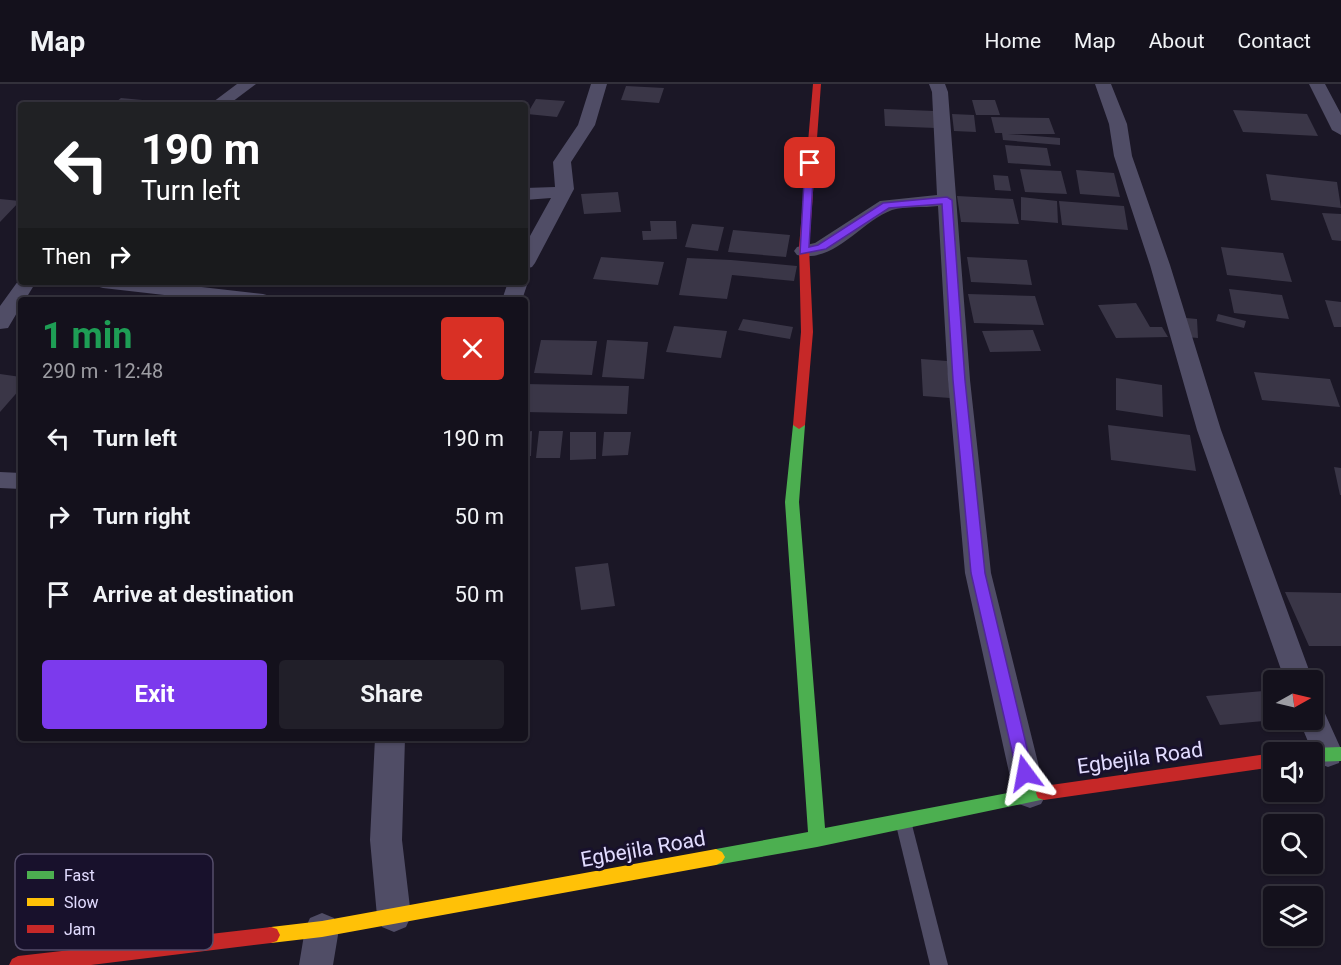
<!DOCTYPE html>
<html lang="en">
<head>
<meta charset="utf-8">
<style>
  body { margin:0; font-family:Roboto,sans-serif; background:#211f29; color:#f1f3f6; height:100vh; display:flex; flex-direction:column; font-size:22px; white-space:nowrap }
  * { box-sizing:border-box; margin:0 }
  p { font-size:20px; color:#9d9da3 }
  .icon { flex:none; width:33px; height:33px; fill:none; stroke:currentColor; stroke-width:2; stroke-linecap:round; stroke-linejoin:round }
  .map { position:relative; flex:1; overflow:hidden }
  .panel { position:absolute; left:18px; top:213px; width:510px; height:444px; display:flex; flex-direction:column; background:#14111c; border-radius:6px; box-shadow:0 2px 4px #0004,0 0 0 2px #33313b }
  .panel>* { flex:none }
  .banner { position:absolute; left:18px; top:18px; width:510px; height:183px; border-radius:6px; box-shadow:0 2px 4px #0004,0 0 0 2px #33313b; background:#202124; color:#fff; overflow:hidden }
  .needle { width:39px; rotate:82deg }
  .controls { position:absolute; left:1263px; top:586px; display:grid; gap:12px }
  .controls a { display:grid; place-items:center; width:60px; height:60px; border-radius:6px; background:#14111c; box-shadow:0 2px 4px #0004,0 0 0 2px #33313b; font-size:30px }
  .pin { position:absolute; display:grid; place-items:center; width:51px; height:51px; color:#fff; margin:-26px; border-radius:12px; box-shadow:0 3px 9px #0006 }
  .me { position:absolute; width:66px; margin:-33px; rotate:347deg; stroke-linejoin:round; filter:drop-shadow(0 0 4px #0008) }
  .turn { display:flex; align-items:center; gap:21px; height:126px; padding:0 24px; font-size:27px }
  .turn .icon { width:78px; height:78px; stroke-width:2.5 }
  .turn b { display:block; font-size:42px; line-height:51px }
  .then { display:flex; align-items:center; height:57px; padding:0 24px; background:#0003; gap:12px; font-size:22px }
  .round { display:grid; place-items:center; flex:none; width:63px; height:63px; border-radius:6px; background:#211f29 }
  .headline { display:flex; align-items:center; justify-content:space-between; height:102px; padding:0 24px }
  h1 { font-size:36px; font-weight:700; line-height:45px; color:#1e9e55 }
  .primary-button { display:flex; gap:12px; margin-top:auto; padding:12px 24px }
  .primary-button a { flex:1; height:69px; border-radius:6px; background:#7c3aed; color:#fff; font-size:24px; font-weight:700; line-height:69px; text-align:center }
  .primary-button a+a { background:#211f29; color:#f1f3f6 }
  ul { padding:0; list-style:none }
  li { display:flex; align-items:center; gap:18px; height:78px; padding:0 24px }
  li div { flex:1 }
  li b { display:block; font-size:22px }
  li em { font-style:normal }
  header { display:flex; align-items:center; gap:36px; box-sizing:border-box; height:84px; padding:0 30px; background:#14111c; border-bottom:2px solid #33313b }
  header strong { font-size:28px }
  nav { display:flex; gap:33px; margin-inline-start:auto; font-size:21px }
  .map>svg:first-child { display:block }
</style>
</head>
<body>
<header>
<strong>Map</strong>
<nav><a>Home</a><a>Map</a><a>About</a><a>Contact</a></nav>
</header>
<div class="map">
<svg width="1341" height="881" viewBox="0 0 1341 881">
  <rect width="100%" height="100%" fill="#1b1726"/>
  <path fill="#3a3647" d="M626,2L664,4L659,19L621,16Z
    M121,14L153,17L149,21H112Z
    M536,15L565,17L557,33L527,30Z
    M972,16H995L1000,31H976Z
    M884,25L934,27L936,44L885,42Z
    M1233,26L1307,30L1318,52L1243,48Z
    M952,30L974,31L976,48L954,47Z
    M991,33L1049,34L1055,50H1008L1060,54V61L1003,56L1002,49H995Z
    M1005,61L1047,64L1051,82L1008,79Z
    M1020,85L1061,87L1067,110L1025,108Z
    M1076,86L1114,89L1120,113L1080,110Z
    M1266,90L1337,98L1341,124L1271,116Z
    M993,91L1008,92L1011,107L995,106Z
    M618,108L621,128L584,130L581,110Z
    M957,112L1013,115L1019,140L961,138Z
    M1021,113L1057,117L1058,139L1021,136Z
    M0,115L20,117L0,138Z
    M1059,117L1124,122L1128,146L1062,141Z
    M1322,129L1341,130V157L1332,156Z
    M650,137H676L677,155L643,156L642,147H651Z
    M692,140L724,143L718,167L685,163Z
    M733,146L790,151L786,173L728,168Z
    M1221,163L1283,169L1292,198L1227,191Z
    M601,173L664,178L658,201L593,195Z
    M967,173L1027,176L1032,201L971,198Z
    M687,174L731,176L797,182L794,197L732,191L727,215L679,211Z
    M1229,205L1282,211L1289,235L1234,229Z
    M968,210L1035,212L1044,241L974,239Z
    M1325,216L1341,218V243H1334Z
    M1136,219L1150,243H1162L1168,253L1116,254L1098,221Z
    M1218,230L1246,237L1244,244L1216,237Z
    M1186,234L1197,235L1198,254L1187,253Z
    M743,235L793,243L790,255L738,246Z
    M674,242L727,247L721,274L666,268Z
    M1033,246L1041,267L990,268L982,247Z
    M541,256L597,257L592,291L534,289Z
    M607,256L648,258L644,295L602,293Z
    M921,275L947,277L950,314L923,312Z
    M1254,288L1330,295L1340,323L1262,316Z
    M0,290L21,293V304L0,328Z
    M1116,294L1162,301L1163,333L1116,326Z
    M525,300L629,302L627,330L525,328Z
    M1108,341L1190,351L1196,387L1111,376Z
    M532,347L531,372H525V348Z
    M539,347H563L560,374H536Z
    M570,348H596V375L570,376Z
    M604,348H631L628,371L602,372Z
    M1334,383L1341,384V411H1340Z
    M608,479L615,522L581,526L575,483Z
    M1285,508L1341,509V562H1309Z
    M1274,606V636L1220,641L1206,612Z"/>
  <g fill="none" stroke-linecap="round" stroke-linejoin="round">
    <path fill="#504d66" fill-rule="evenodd" d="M903,730L909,732L911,737L948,881H930L895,737L897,732Z"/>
    <path fill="#504d66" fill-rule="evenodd" d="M237,0H256L228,21H209Z
      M591,0H607L595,41L571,78L574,105L535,179L532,183L525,185V161L551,114L525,116V104L555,103L553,78L578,41Z
      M929,0H945L948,8L970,296L991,489L1046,711L1041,720L1030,724L1019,720L1014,711L965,489L948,296L938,122C924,124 905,122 892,126C860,138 834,180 797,171L794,167L797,163L815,159L880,117L937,111L932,8Z
      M1095,0H1111L1127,40L1132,72L1170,181L1221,346L1313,597L1312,599L1285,597L1197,346L1150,181L1114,72L1109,40Z
      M1309,0H1325L1341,30V51L1332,46Z
      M21,193V198H36L25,216H21V222L8,244L0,245V222Z
      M525,194L528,198L522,216H502L508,198H525Z
      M93,198H158L263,210L270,212L273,216H208L103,204L96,202Z
      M0,388L21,389V405L0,404Z
      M1312,620L1322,623L1341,665L1339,679L1328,683L1317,679L1299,636H1312Z
      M375,654H405L402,756L411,832L406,843L394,848L382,843L377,832L370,756Z
      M322,829L334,834L339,845L333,881H299L305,845L310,834Z"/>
    <path fill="#4caf50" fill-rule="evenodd" d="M799,337L805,341L799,418L825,744L1044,702L1050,704L1052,709L1050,714L817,763L716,781L710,778L707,773L710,768L716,765L808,748L785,418L793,341Z
      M1341,663V677L1312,678V669H1305L1312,664Z"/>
    <path fill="#ffc107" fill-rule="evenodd" d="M716,765L722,768L725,773L722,778L716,781L322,853L271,859L265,857L262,851L265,845L271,843L322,837Z"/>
    <path fill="#c62828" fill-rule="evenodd" d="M813,0H821L809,163L813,248L805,341L799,345L793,341L801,248L799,163Z
      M1274,669V683L1044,716L1038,714L1036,709L1038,704L1044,702Z
      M271,843L277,845L280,851L277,857L271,859L91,881H9L12,875L18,872Z"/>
  </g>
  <path fill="#7c3aed" stroke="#51269a" stroke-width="1.5" d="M810,76L814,79L809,163L818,161L883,119L947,113L952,116L965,296L985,489L1033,689L1031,694H1019L1017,689L971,489L953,296L942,120L889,124L826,165L800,170L805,79Z"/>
  <g text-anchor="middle" stroke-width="6" stroke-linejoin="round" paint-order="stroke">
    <g font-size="21" fill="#e2dcff" stroke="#18112c">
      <text transform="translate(1140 674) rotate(-8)" y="7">Egbejila Road</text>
      <text transform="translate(643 765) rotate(-10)" y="7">Egbejila Road</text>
    </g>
  </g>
  <rect x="15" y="770" width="198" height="96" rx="9" fill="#18112c" stroke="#554e6b" stroke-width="1.5"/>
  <rect x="27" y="787" width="27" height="8" fill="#4caf50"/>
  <rect x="27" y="814" width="27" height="8" fill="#ffc107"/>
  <rect x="27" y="841" width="27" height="8" fill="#c62828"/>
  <g font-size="16" fill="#e2dcff">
    <text x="64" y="797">Fast</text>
    <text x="64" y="824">Slow</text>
    <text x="64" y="851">Jam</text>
  </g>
</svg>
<div class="controls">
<a><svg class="needle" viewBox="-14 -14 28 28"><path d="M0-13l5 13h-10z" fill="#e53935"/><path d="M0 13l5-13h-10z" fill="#9d9da3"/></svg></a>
<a><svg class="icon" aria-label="sound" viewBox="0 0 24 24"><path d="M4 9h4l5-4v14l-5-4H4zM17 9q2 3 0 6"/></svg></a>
<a><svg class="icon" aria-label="search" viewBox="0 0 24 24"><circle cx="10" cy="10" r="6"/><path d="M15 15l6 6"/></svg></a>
<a><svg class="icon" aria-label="layers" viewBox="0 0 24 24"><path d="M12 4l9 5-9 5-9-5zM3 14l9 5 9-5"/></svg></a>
</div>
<div class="pin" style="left:810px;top:79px;background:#d93025"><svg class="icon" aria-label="arrive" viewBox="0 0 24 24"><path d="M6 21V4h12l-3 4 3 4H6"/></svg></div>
<svg class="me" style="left:1025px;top:689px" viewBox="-20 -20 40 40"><path d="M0-17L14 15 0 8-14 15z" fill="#7c3aed" stroke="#fff" stroke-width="4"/></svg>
<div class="banner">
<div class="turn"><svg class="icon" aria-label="left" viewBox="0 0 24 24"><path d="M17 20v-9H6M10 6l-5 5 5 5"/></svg><div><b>190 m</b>Turn left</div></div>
<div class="then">Then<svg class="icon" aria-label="right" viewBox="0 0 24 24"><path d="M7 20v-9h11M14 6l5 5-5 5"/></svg></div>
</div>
<section class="panel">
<div class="headline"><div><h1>1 min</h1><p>290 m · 12:48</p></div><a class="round" style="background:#d93025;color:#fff"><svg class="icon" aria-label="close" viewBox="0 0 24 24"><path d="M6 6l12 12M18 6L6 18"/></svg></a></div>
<ul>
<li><svg class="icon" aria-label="left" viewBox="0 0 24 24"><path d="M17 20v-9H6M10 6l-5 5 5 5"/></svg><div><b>Turn left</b></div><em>190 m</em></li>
<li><svg class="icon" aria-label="right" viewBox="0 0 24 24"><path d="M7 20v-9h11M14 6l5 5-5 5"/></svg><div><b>Turn right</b></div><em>50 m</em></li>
<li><svg class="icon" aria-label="arrive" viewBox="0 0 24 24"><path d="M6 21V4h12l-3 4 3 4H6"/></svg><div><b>Arrive at destination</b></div><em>50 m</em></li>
</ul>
<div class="primary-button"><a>Exit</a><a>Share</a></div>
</section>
</div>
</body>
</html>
